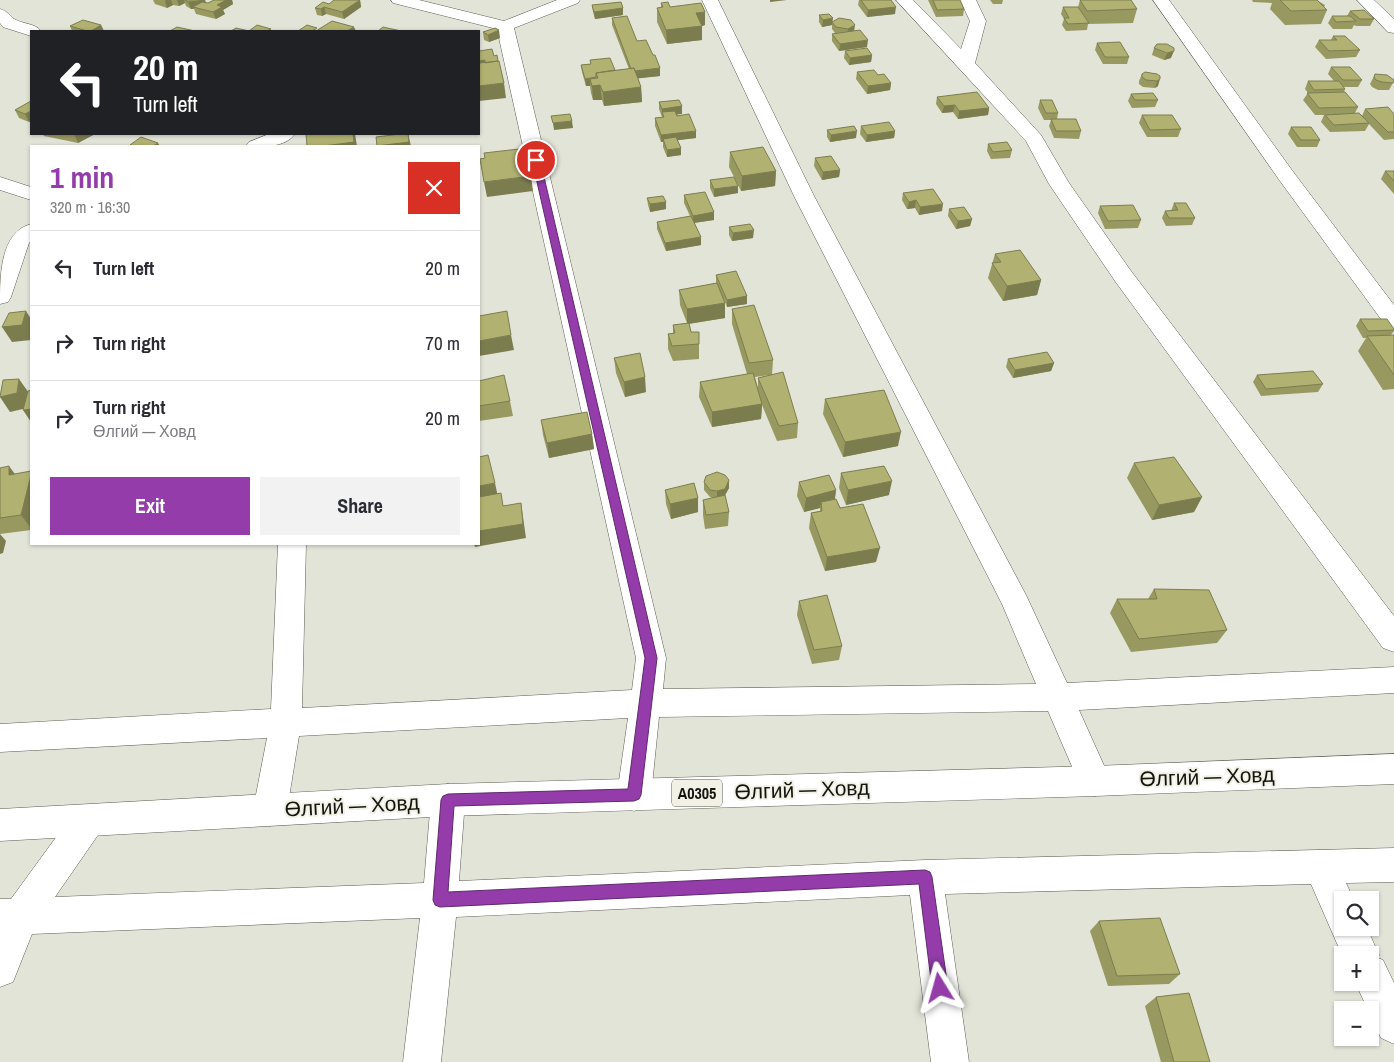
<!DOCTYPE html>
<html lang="en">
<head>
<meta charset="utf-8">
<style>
  body { margin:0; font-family:"Archivo Narrow",sans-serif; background:#f2f2f3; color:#2b2b33; height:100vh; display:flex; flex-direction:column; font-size:19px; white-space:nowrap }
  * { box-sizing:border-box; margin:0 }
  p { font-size:16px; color:#7c7c81 }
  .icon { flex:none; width:28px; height:28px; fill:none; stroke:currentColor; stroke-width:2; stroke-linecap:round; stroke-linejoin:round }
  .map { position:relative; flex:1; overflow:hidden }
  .details { position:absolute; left:30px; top:145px; width:450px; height:400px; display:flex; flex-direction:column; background:#fff; border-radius:0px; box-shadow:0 1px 4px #0004 }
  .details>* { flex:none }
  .hud { position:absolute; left:30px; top:30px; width:450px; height:105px; border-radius:0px; box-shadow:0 1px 4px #0004; background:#202124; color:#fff; overflow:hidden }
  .controls { position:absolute; left:1334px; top:891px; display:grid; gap:10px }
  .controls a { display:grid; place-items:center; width:45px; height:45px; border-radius:0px; background:#fff; box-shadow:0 1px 4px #0004; font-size:25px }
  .pin { position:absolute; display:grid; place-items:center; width:42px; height:42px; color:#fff; margin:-21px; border:2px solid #fff; border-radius:50%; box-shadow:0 1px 5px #0007 }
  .me { position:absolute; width:55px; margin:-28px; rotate:352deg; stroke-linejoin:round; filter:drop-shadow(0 0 4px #0008) }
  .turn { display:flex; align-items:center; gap:18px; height:105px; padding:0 20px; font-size:22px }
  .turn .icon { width:65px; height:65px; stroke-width:2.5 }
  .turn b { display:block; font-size:35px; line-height:42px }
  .round { display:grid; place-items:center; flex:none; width:52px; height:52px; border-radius:0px; background:#f2f2f3 }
  .summary { display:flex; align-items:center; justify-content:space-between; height:85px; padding:0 20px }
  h1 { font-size:30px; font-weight:800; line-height:38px; color:#943daa }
  .action { display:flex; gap:10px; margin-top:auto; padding:10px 20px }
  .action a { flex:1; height:58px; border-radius:0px; background:#943daa; color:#fff; font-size:20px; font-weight:800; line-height:58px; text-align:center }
  .action a+a { background:#f2f2f3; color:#2b2b33 }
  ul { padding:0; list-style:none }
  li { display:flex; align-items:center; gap:15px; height:75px; padding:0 20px; border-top:1px solid #e1e1e2 }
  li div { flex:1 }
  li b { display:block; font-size:19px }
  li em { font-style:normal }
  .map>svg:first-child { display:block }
</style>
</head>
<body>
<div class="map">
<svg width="1394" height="1062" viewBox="0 0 1394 1062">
  <rect width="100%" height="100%" fill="#e3e4d8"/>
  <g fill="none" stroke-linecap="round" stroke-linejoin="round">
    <g stroke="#5c5d52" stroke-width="1">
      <path id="minor" d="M391,0H419L504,21L557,0H580L578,3L514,28L666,658L663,689L1036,684L1002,604L794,196L702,0H718L814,196L1026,595L1067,683L1394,667V693L1079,710L1111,781L1107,792L1095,796L1083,792L1048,711L659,717L651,795L646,806L634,811L622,806L617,795L628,718L299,736L287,810L282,821L270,826L258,821L253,810L267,738L0,752V724L271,709L278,544H306L302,708L632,690L636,658L497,29L393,3Z
        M896,0H913L961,49L970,21L960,0H976L986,21L975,63L1041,135L1069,183L1131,271L1394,616V652L1383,648L1115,281L1049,184L1026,141Z
        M1153,0H1169L1294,173L1394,305V328L1386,326L1280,181Z
        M1357,0H1374L1394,19V33L1388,32Z
        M0,9C7,11 9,15 14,19C22,24 35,23 41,31H31V36L3,27L0,23Z
        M269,134H295C285,148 261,147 246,146L249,142Z
        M0,177L31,187V200L0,190Z
        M31,224V241L29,243L11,297L8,302L0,304C0,276 0,232 31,224Z
        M448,784L460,789L465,800L459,881L925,860L1394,848V882L1346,883L1354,900H1342V928H1367L1379,955L1378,958L1383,960L1394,983V1044L1381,1038L1370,1015V1010H1368L1355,982H1370V955H1342L1311,884L945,894L969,1062H931L910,895L456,917L441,1062H403L420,918L32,934L13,982L0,987V899H11L76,810L88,805L100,810L105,821L100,832L55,897L424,883L431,800L436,789Z"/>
    </g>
    <g stroke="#5c5d52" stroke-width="1">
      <path id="trunk" d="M1394,754V784L1095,796L448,816L0,841V809L448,784L1095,766Z"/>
    </g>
    <use href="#minor" fill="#fff" fill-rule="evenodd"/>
    <use href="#trunk" fill="#fff" fill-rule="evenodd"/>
  </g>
  <path fill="#989961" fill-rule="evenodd" d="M153,0H205L206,3H208L214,0H232L233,4L223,10L225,14L216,19L196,14L194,9H191L186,6L185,3L179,6L173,5L167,8L155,4Z
    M360,0L361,7L344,19L326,14L322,16L317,15L315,8L329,4Z
    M859,0H891L895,14L867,17L858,5Z
    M928,0H960L964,9L963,16L936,17Z
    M990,0H1003L1002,4H993Z
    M1080,0L1137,9L1133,23L1088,24L1087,30L1066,31L1062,25L1064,19L1061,14L1063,7H1078Z
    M1252,0H1317L1320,2L1325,5L1324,7L1327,10L1321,24L1285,25L1270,9L1272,3L1253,2Z
    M661,3L670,7L705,25L702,26V40L667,44L657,22V8H661Z
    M592,5L623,8V15L595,19L593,12Z
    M1350,11L1374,19L1370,26H1356L1354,25L1352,29H1333L1328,23L1332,16H1347Z
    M819,15L833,22L855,31L867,47L839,51L832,41V34L835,33L832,29V25L822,27L819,22Z
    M612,18L653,55L660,76L638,78L641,87L642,102L604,106L602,100H593L591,93L590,86H586L582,72L581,65L591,64L590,60L615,70L629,69L612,25Z
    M101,25L104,31H72L70,26Z
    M483,32L500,38L489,42L484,40Z
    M1333,36L1360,50L1356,57L1326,59L1315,47L1319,40H1331Z
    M1097,43L1129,57L1127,64H1103L1095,50Z
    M1157,44L1171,58L1164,60L1152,55L1154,48Z
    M845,51L872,55L871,62L849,65L844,58Z
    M1331,67L1362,80L1358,87H1343L1345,89L1344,92L1358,107L1355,113L1362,116L1365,109L1394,114V139L1384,140L1369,124L1365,131L1330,132L1321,122L1324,115H1315L1303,100L1308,93L1305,89L1308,81H1334L1328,74Z
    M857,72L878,75L891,83L890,90L867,94L856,79Z
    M1142,74H1157L1158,86L1155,88L1143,87L1139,84V81Z
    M1375,74L1394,81L1389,90H1378L1372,87L1370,84Z
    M1131,94L1158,100L1155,107L1132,108L1128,101Z
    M937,97L989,108L988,115L958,119L953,112L942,113L936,104Z
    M1040,100L1058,113L1057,119L1081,131L1079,139L1054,138L1049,126L1051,120H1044L1038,108Z
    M31,101L29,122L19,118L15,110Z
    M659,102L682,106V114H677L696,138L677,140L681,148V155L667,157L663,147V142H661L655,126V118L662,117L659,109Z
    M1142,115L1181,129L1178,137H1147L1139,123Z
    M861,126L895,131L894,138L866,142L860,134Z
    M1291,127L1320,140L1317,147H1297L1288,134Z
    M827,130L856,138L830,142L827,137Z
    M43,134H95L78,143L44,136Z
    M988,144L1012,150L1010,158L991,159L987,151Z
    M730,152L776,171L775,186L741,191L729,167Z
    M815,158L840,170L839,177L822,180L814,166Z
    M1385,171H1394V194L1381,179Z
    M710,180L738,193L714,197L710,188Z
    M903,193L942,211L919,215L915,208L907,209L902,200Z
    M684,195L714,212V220L694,223L701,245L666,251L657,229V222L690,216L684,203Z
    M647,198L666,202V209L650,212L648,205Z
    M1174,203L1195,218L1192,225L1166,226L1162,218L1165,211H1171Z
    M1100,206L1141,220L1138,228L1105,229L1098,213Z
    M949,209L972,219L970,226L956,229L948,216Z
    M729,227L753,238L732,241L729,235Z
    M995,254L1041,280L1037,295L1003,301L988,278Z
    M716,275L747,296V304L727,307L723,297L725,303V318L689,324L691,332H699V359L673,361L668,349V334L673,333V325L687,323L680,305L679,290L716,283Z
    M732,309L773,360L772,375L798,423L797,438L777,441L762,405L761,419L712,427L699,397L700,382L747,374L732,324ZM769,375L758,378V388L755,377Z
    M1360,319L1394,329V331L1391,335H1394V389L1383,390L1358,351L1366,338H1363L1356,326Z
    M614,358L646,392L625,397L616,373Z
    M1008,359L1054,363L1051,371L1013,378L1006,367Z
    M1257,375L1323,384L1318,392L1261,396L1253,382Z
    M479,381L510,401L513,416L479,421Z
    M825,399L898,446L843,457L823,414Z
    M541,420L592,434L594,449L549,458L543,435Z
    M1134,463L1202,497L1194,512L1152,520L1127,478Z
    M0,468L15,474L31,471V530L0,534Z
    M841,473L889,495L846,505L839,488Z
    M704,482L729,488L725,495L729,512L728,526L705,529L703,515V500L713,498L710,497L704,490Z
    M799,482L836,490L835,499L876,562L825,571L809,528L811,513L820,511V508L804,512L797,496Z
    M665,490L698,498V512L671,519L666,504Z
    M1154,589L1227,630L1217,643L1131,652L1110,613L1117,599H1148Z
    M799,601L842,646L839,660L812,664L797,615Z
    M1099,921L1180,974L1169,984L1108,986L1090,931Z
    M1156,997L1210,1062H1161L1145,1006Z"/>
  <path fill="#7c7d4f" d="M166,0H171L173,5L167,8L165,1Z
    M177,0H184L185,3L179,6Z
    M200,0H205L206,3L193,7L194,9H191L188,2Z
    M226,0H232L233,4L223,10L225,14L216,19L213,12L217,5Z
    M360,0L361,7L344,19L342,12Z
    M770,0H787L770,2Z
    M324,7L326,14L322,16L321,9Z
    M896,7L895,14L867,17L868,10Z
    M623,8V15L595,19L594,12Z
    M705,12V25L702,26V40L667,44L666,30L696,13Z
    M833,18L832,25L822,27L823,20Z
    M101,25L104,31H91Z
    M855,25L854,32L847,36L848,29Z
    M354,27L356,31H347Z
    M499,30L500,38L489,42L488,35Z
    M868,40L867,47L839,51L840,44Z
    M1174,51L1171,58L1164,60L1167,53Z
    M872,55L871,62L849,65L850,58Z
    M485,60L486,67L479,68V61Z
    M660,68V76L633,79L632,72Z
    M596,77L590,79V86H586L585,79Z
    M1160,79L1158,86L1155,88L1157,81Z
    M504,83L506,98L479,101V86Z
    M891,83L890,90L867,94L868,86Z
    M600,85L602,100H593L592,86Z
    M641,87L642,102L604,106L603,92Z
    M955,105L953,112L942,113L944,106Z
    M682,106V114L663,116L662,112V116V109Z
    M989,108L988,115L958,119L959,111Z
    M31,111V121L29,122L25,114Z
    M572,121L573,128L554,130L553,123Z
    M696,131V138L664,142L663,139V142H661V135Z
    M857,131L856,138L830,142L831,135Z
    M895,131L894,138L866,142L867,135Z
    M74,134H95L78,143Z
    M353,134H355L357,146H324Z
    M408,134L411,146H377Z
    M158,143L160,146H153Z
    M681,148V155L667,157V150Z
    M840,170L839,177L822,180L823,172Z
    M776,171L775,186L741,191L742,176Z
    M531,176L533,191L487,197L484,182Z
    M738,186V193L714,197V189Z
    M916,200L915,208L907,209L909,202Z
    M666,202V209L650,212V204Z
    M943,204L942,211L919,215L920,207Z
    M714,212V220L693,223V216Z
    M972,219L970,226L956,229L958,221Z
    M754,230L753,238L732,241L733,233Z
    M701,237V245L666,251L665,243Z
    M1041,280L1037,295L1003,301L1007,286Z
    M747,296V304L727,307V300Z
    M725,303V318L687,324V309Z
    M26,311L31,319V340L12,342L2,327Z
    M511,335L514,350L479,356V341Z
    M1054,363L1051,371L1013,378L1015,370Z
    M645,377L646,392L625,397L624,382Z
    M19,379L29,393L27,408L10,412L0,397Z
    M762,404L761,419L712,427V412Z
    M31,409V422L23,410Z
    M901,432L898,446L843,457L845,442Z
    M592,434L594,449L549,458L547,443Z
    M9,466L20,481L9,475Z
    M31,475V528L21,515Z
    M729,480V488L724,497L717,499V491Z
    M892,481L889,495L846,505L848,490Z
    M495,483L498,497L479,501V486Z
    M836,490L834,504L821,502L820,508L804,512L806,498Z
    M1202,497L1194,512L1152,520L1159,505Z
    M698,498V512L671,519L670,504Z
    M521,503L526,538L475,547L474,544H479V531Z
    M0,534L6,541L3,553L0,554Z
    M880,548L876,562L825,571L827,557Z"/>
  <path fill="#b1b271" stroke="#7c7d4f" d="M185,0H200L199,1L188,2Z
    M214,0H226L217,5L222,7L213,12L193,7L202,2L208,3Z
    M334,0H360L342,12L324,7L321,9L315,8L323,2L329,4Z
    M861,0H891L896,7L868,10Z
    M933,0H960L964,9L937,10Z
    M1080,0H1131L1137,9L1087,11Z
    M1280,0H1317L1327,10L1291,11Z
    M621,2L623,8L594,12L592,5Z
    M668,2L670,7L701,3L705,12L696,13L702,26L666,30L657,8L663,7L661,3Z
    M1063,7H1078L1089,23L1068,24L1064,18H1069Z
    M1364,10L1374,19H1360L1350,11Z
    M829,14L833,18L823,20L819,15Z
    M627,16L637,41L646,40L653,55H655L660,68L635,71L634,68L631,69L612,18Z
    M1332,16H1350L1356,21L1336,22Z
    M839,18L851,20L855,25L848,29L836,27L832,22Z
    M83,20L101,25L91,31H87L70,26Z
    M332,21L354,27L347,31H316Z
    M257,25L271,29L267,31H231L236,28L249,31Z
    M307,25L317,28L312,31H298Z
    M177,27L195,31H170Z
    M383,27L401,31H378Z
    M495,28L499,30L488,35L483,32Z
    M860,30L868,40L840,44L832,34Z
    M1333,36H1345L1360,50L1329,51L1319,40H1337Z
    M1120,42L1129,57H1105L1097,43Z
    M1157,44H1167L1174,48V51L1167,53L1154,48Z
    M867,48L872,55L850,58L845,51Z
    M492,49L494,56L497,55L498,61L485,63V60L479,61V51Z
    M610,58L615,70L596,73V77L585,79L581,65L591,64L590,60Z
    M499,61L504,83L479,86V63Z
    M1331,67H1350L1362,80H1343Z
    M634,68L641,87L603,92L600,85L592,86L590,79L598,78L596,73Z
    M874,70L878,75L884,74L891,83L868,86L857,72Z
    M1145,72L1157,74L1160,76V79L1157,81L1146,80L1142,77V74Z
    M1375,74L1387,75L1394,80V81L1393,83L1382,82L1376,80L1374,77Z
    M1308,81H1339L1345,89L1314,90Z
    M977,92L989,108L959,111L955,105L944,106L937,97Z
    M1345,92L1358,107L1319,108L1307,93Z
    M1153,93L1158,100H1135L1131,94Z
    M679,100L682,106L662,109L659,102Z
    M1040,100H1052L1058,113H1046Z
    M31,101V111L25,114L15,110Z
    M1388,107L1394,114V132H1388L1365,109Z
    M675,111L677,116L689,114L696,131L661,135L655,118L664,117L662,112Z
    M1359,113L1369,123L1334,125L1325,115Z
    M570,114L572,121L553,123L551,116Z
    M1142,115H1172L1181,129L1150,130Z
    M1051,119H1076L1081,131H1056Z
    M889,122L895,131L867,135L861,126Z
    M854,126L857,131L831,135L827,130Z
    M1291,127H1311L1320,140H1301Z
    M306,134H353L354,142L324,146H307Z
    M400,134H408L409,142L377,146L376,137Z
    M141,137L158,143L153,146H134L130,145Z
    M676,137L681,148L667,150L663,139Z
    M1007,142L1012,150L993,152L988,144Z
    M763,147L776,171L742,176L730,152Z
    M519,149L520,154L526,153L531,176L484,182L480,159L485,158L484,153Z
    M831,156L840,170L823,172L815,158Z
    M1385,171H1394V181Z
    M734,177L738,186L714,189L710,180Z
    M933,189L943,204L920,207L916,200L909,202L903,193Z
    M705,192L714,212L693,216L684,195Z
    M663,196L666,202L650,204L647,198Z
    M1174,203H1186L1195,218H1169L1165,211L1178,210Z
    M1133,205L1141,220L1108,221L1100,206Z
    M964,207L972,219L958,221L949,209Z
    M691,216L701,237L665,243L657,222Z
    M750,224L754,230L733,233L729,227Z
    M1020,250L1041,280L1007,286L992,263L1001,262L995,254Z
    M736,271L747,296L727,300L716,275Z
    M717,283L725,303L687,309L679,290Z
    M754,305L773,360L749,363L732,309Z
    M26,311L22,325L2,327L9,313Z
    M507,311L511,335L479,341V316Z
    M1360,319H1387L1394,329V330L1368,331Z
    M689,323L691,332H699V344L672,346L668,334L675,333L673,325Z
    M1394,335V375L1367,336Z
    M1047,352L1054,363L1015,370L1008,359Z
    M640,353L645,377L624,382L614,358Z
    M1313,371L1323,384L1266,389L1257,375Z
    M783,372L798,423L779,426L758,378Z
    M753,373L762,404L712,412L700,382Z
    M504,375L510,401L479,406V381Z
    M19,379L17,393L0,397L3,380Z
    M31,390V409L23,410L28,391Z
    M884,390L901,432L845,442L825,399Z
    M587,412L592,434L547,443L541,420Z
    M488,455L495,483L479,486V457Z
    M1174,457L1202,497L1159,505L1134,463Z
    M9,466V475L31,471V475L21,515L0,518V468Z
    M884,466L892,481L848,490L841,473Z
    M717,472L725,475L729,480L725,489L717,491L710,490L704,482L706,476Z
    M829,475L836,490L806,498L799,482Z
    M694,483L698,498L670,504L665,490Z
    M501,493L503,506L521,503L523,524L479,531V497Z
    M725,495L729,512L706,515L703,500Z
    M836,499L840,508L863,504L880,548L827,557L811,513L822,511L821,502Z
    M1154,589L1209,590L1227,630L1139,639L1117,599H1157Z
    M827,595L842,646L814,650L799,601Z
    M1160,918L1180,974L1117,976L1099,921Z
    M1189,993L1210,1062H1174L1156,997Z"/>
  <path fill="#943daa" stroke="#60286e" d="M536,158L540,160L657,658L641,795L639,799L634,801L454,806L448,892L925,870L930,872L932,877L948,988L946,993L940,996L935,993L932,988L919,884L440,907L435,905L433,900L441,800L443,796L448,794L628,789L645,658L532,160Z"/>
  <g text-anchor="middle" stroke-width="4" stroke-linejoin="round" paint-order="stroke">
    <rect fill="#f1f1e5" stroke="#56564f" stroke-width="1" x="672" y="779.5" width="50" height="27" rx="4"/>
    <g font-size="16" font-weight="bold" fill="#13140f">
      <text x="697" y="799">A0305</text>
    </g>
    <g font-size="21" fill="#13140f" stroke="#f1f1e5">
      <text transform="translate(1207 777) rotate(-2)" y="7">Өлгий — Ховд</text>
      <text transform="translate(802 790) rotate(-2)" y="7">Өлгий — Ховд</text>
      <text transform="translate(352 806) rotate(-3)" y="7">Өлгий — Ховд</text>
    </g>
  </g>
</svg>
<div class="controls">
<a><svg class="icon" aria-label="search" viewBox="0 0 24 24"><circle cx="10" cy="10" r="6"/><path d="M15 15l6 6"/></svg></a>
<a>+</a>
<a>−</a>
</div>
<div class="pin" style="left:536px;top:160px;background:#d93025"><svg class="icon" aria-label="arrive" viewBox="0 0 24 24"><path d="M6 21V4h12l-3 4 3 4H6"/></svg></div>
<svg class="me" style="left:940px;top:988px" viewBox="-20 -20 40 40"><path d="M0-17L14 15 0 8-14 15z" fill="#943daa" stroke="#fff" stroke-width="4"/></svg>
<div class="hud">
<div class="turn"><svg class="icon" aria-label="left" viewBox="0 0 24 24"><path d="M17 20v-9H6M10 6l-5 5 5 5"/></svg><div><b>20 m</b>Turn left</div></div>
</div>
<section class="details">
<div class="summary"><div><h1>1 min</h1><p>320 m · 16:30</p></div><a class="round" style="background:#d93025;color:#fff"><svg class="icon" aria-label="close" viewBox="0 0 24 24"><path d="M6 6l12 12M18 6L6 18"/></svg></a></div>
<ul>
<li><svg class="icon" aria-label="left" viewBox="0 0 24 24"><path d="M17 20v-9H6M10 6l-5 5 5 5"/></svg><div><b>Turn left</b></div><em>20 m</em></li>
<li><svg class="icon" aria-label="right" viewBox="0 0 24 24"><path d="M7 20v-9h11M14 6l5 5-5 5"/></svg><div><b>Turn right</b></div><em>70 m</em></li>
<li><svg class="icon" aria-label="right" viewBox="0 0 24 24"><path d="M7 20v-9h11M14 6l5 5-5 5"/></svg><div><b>Turn right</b><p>Өлгий — Ховд</p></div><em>20 m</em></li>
</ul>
<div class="action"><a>Exit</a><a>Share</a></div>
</section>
</div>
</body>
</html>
